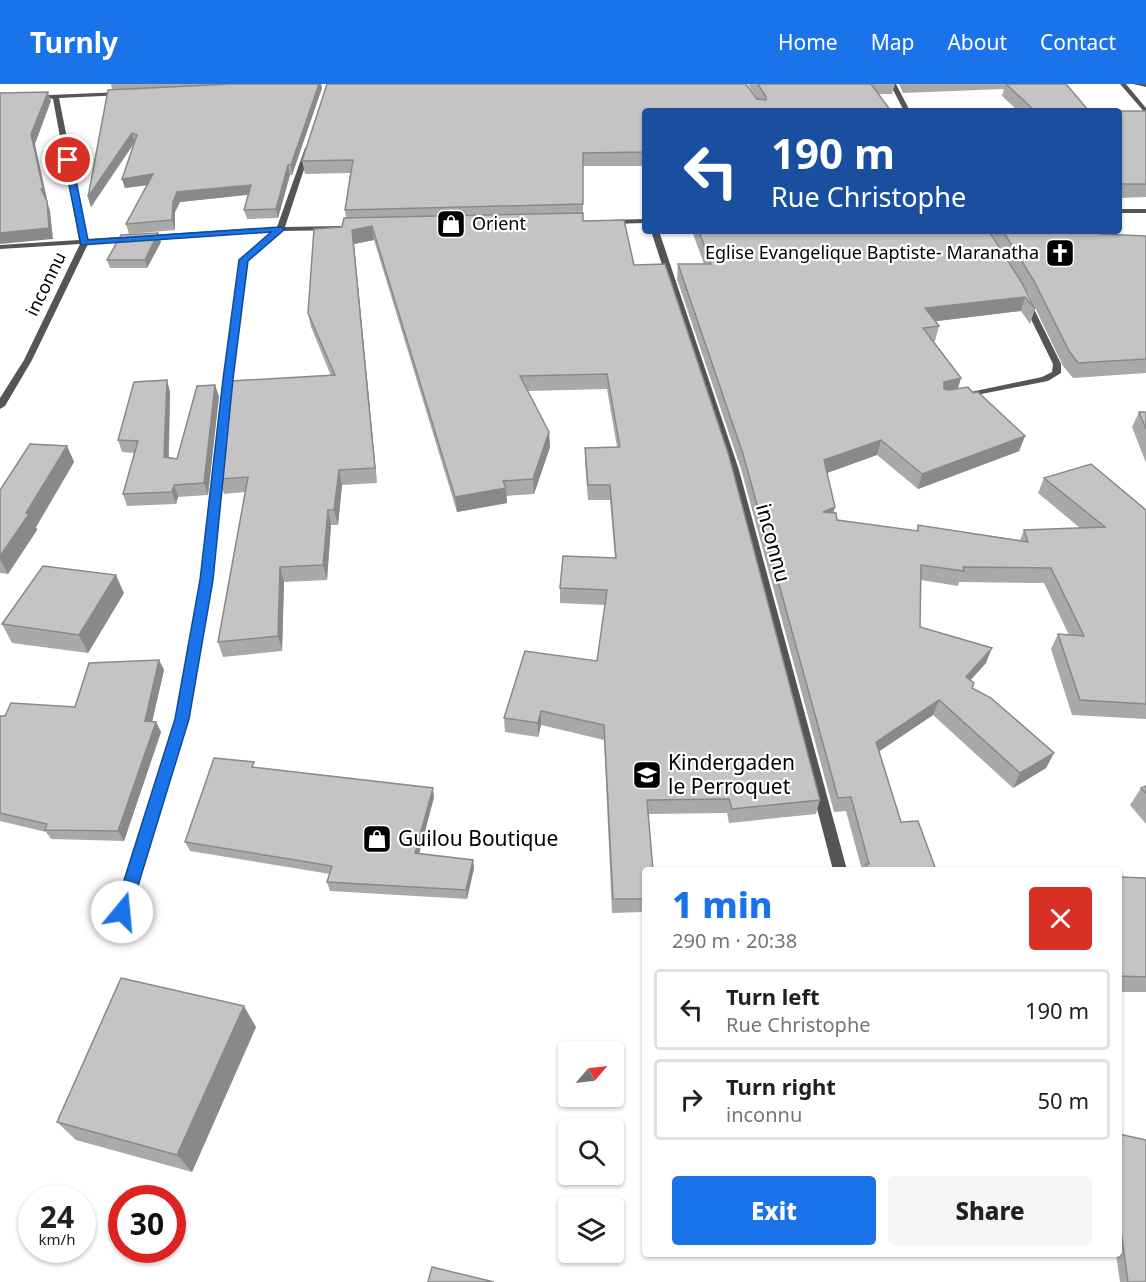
<!DOCTYPE html>
<html lang="en">
<head>
<meta charset="utf-8">
<style>
  body { margin:0; font-family:"Noto Sans",sans-serif; background:#f6f6f6; color:#202124; height:100vh; display:flex; flex-direction:column; font-size:22px; white-space:nowrap }
  * { box-sizing:border-box; margin:0 }
  p { font-size:20px; color:#757577 }
  .icon { flex:none; width:33px; height:33px; fill:none; stroke:currentColor; stroke-width:2; stroke-linecap:round; stroke-linejoin:round }
  .map { position:relative; flex:1; overflow:hidden }
  .drawer { position:absolute; left:642px; top:783px; width:480px; height:390px; display:flex; flex-direction:column; background:#fff; border-radius:6px; box-shadow:0 2px 4px #0004 }
  .drawer>* { flex:none }
  .hud { position:absolute; left:642px; top:24px; width:480px; height:126px; border-radius:6px; box-shadow:0 2px 4px #0004; background:#1a4fa0; color:#fff; overflow:hidden }
  .needle { width:39px; rotate:62deg }
  .buttons { position:absolute; left:558px; top:957px; display:grid; gap:12px }
  .buttons a { display:grid; place-items:center; width:66px; height:66px; border-radius:6px; background:#fff; box-shadow:0 2px 4px #0004; font-size:30px }
  .speed { position:absolute; left:18px; top:1101px; display:flex; gap:12px; font-size:30px; font-weight:700; text-align:center }
  .speed>* { display:grid; place-content:center; width:78px; height:78px; border-radius:50%; background:#fff; box-shadow:0 2px 4px #0004; line-height:1 }
  .speed small { font-size:15px; font-weight:400 }
  .speed .limit { border:9px solid #d22; background:#fff; color:#111 }
  .pin { position:absolute; display:grid; place-items:center; width:51px; height:51px; color:#fff; margin:-26px; border:3px solid #fff; border-radius:50%; box-shadow:0 2px 6px #0007 }
  .me { position:absolute; width:66px; margin:-33px; rotate:17deg; stroke-linejoin:round; filter:drop-shadow(0 0 4px #0008) }
  .turn { display:flex; align-items:center; gap:21px; height:126px; padding:0 30px; font-size:27px }
  .turn .icon { width:78px; height:78px; stroke-width:2.5 }
  .turn b { display:block; font-size:42px; line-height:51px }
  .round { display:grid; place-items:center; flex:none; width:63px; height:63px; border-radius:6px; background:#f6f6f6 }
  .headline { display:flex; align-items:center; justify-content:space-between; height:102px; padding:0 30px }
  h1 { font-size:36px; font-weight:800; line-height:45px; color:#1a73e8 }
  .primary-button { display:flex; gap:12px; margin-top:auto; padding:12px 30px }
  .primary-button a { flex:1; height:69px; border-radius:6px; background:#1a73e8; color:#fff; font-size:24px; font-weight:800; line-height:69px; text-align:center }
  .primary-button a+a { background:#f6f6f6; color:#202124 }
  ul { padding:0; list-style:none }
  li { display:flex; align-items:center; gap:18px; height:81px; margin:0 12px 9px; padding:0 18px; border:3px solid #e0e0e0; border-radius:6px }
  li div { flex:1 }
  li b { display:block; font-size:22px }
  li em { font-style:normal }
  header { display:flex; align-items:center; gap:36px; box-sizing:border-box; height:84px; padding:0 30px; background:#1a73e8; color:#fff }
  header strong { font-size:28px }
  nav { display:flex; gap:33px; margin-inline-start:auto; font-size:21px }
  .map>svg:first-child { display:block }
</style>
</head>
<body>
<header>
<strong>Turnly</strong>
<nav><a>Home</a><a>Map</a><a>About</a><a>Contact</a></nav>
</header>
<div class="map">
<svg width="1146" height="1198" viewBox="0 0 1146 1198">
  <rect width="100%" height="100%" fill="#fff"/>
  <g fill="none" stroke-linecap="round" stroke-linejoin="round">
    <path fill="#555" fill-rule="evenodd" d="M1133,0H1146V3Z"/>
    <path fill="#555" fill-rule="evenodd" d="M890,0H896L910,27H904Z
      M1120,0H1126L1146,24V30Z
      M122,8L125,10L124,11L59,14L87,155L277,143L305,64L308,62L311,64L285,143L340,142L344,144L340,146L282,147L248,177L233,295L213,496L188,635L129,828L127,832L122,834L117,832L115,828L176,635L201,496L223,295L240,176L272,148L88,160L32,276L5,322L0,325V314L24,276L80,160L0,165V161L79,156L53,15L46,13L49,11Z
      M1119,125H1146V129H1119Z
      M645,135V139L610,140L606,138L610,136Z
      M651,147H659L739,386L847,786H833L729,386Z
      M1023,215L1030,217L1061,280V289L1048,297L961,314V310L1042,293L1052,288L1053,280L1022,217Z"/>
  </g>
  <path fill="#a9a9a9" d="M111,0H321L322,4L292,91H290L278,134L247,135L244,126L248,111L180,118L175,128V146L129,150L126,140L147,101L125,104L122,95L134,58L91,123L88,113L112,6Z
    M327,0H746L757,15L758,16L748,0H895L892,10H878L891,27H645V82H583V137L624,136L634,181L665,180L729,372L820,716L816,730L729,739L727,729L648,730L653,786H645V828L612,829L604,656L541,641L538,653L505,648L504,634L525,567L597,577L605,521L560,519V504L563,472L615,474L610,416H588L585,379V364L617,363L607,305L528,307L549,348L550,363L534,410L506,412L507,419L457,428L374,156L354,160L377,399L342,401L338,441H331L327,496L284,498L282,567L223,573L218,558L245,408L224,410L219,395L230,297L331,292L311,243L308,229L314,145L342,143L344,134H346L345,126L350,89L305,90L302,77Z
    M899,0H1066L1089,27H1146V113L1119,114V27H1018L1002,12L1004,5L903,9Z
    M692,147H989L1010,180L990,147H1100V150L1146,152V289L1073,294L1063,282L1029,211L1023,202L1035,225L1030,240L1021,227L935,237L939,242L935,257H933L961,294L958,305L973,309L1025,352L1019,367L918,405L877,371L827,389L835,423L833,429L837,436L917,447L918,441L1020,456L1024,446L1080,444L1038,409L1044,394L1146,426V635L1072,631L1051,565L1058,550L1069,551L1044,499L959,498L958,502L921,496L920,543L986,579L970,596L972,604L1054,669L1046,684L1013,704L933,631L879,667L901,738L936,786H862L846,727L834,728L741,385L677,195L678,180H704Z
    M161,158L147,184H110L107,176Z
    M167,296L170,308L169,373L177,375L219,312L208,411L178,413L176,420L127,422L123,410L134,369L122,368L118,356Z
    M1139,328H1146V379L1132,343Z
    M67,362L74,378L36,443L37,446L8,490L0,489V406Z
    M124,509L88,569L12,559L2,540Z
    M159,576L164,586L152,637L156,638L161,648L124,757L51,755L46,748L0,737V632L75,623Z
    M256,684L434,713L419,770L473,776L474,784L467,815L330,807L327,798L330,790L190,767L185,758Z
    M1146,702V740L1130,721L1141,704Z
    M1119,793L1146,794V908H1119Z
    M256,943L192,1088L76,1056L57,1038Z
    M1119,1050L1146,1198H1120L1116,1170H1119Z"/>
  <path fill="#898989" d="M319,0H321L322,4L292,91L291,81Z
    M48,8L51,17L35,60L47,115H45L41,105L31,50Z
    M132,49L135,58L91,123L88,113Z
    M288,81L290,91L278,134L276,125Z
    M153,90L156,100L125,104L122,95Z
    M251,101L253,110L180,118L175,128V146L172,136L173,118L177,108Z
    M47,117L50,127L53,155L0,160V149Z
    M372,142L374,156L354,160L377,399L375,384L352,146Z
    M158,149L161,158L147,184L145,176Z
    M1025,213L1021,227L922,239L925,224Z
    M961,294L956,309L939,313L944,298Z
    M167,296L170,308L168,385L164,373Z
    M215,301L219,312L208,411L204,399Z
    M549,348L550,363L534,410L533,395Z
    M1025,352L1019,367L918,405L922,390Z
    M881,356L877,371L821,391L824,376Z
    M67,362L74,378L36,443L37,446L8,490L0,475V472Z
    M339,386L342,401L338,441L334,426Z
    M174,401L178,413L176,420L172,408Z
    M506,404L507,419L457,428L455,413Z
    M835,423L831,438L823,428Z
    M328,426L331,441L327,496L323,481Z
    M280,483L284,498L282,567L278,552Z
    M116,491L124,509L88,569L79,551Z
    M992,564L986,579L960,608L966,593Z
    M159,576L164,586L150,647L145,637Z
    M939,616L933,631L871,673L876,658Z
    M541,627V641L538,653V639Z
    M156,638L161,648L124,757L118,747Z
    M1054,669L1046,684L1013,704L1020,689Z
    M433,704L434,713L417,778L415,769Z
    M473,776L474,784L467,815L466,806Z
    M244,922L256,943L192,1088L177,1071Z"/>
  <path fill="#c4c4c4" stroke="#898989" stroke-width="1.5" d="M230,0H319L291,81H288L276,125L244,126L251,101L177,108L173,118L172,136L126,140L153,90L122,95L137,51L132,49L88,113L108,6Z
    M327,0H746L757,15L766,16V13L758,0H871L891,27H645V68L583,69V120L345,126L353,76L302,77Z
    M1006,0H1066L1089,27H1146V100H1119V27H1035Z
    M48,8L31,50L43,104L41,105L47,117L49,144L0,149V9Z
    M583,129V137L624,136L634,181L665,180L729,372L820,716L732,725L729,715L647,716L653,786H645V815H613L604,641L541,627L538,639L504,634L525,567L597,577L607,506L560,504L563,472L616,474L610,401H588L585,364L620,363L607,290L520,292L549,348L533,395L503,397L506,404L455,413L372,142L352,146L375,384L339,386L334,426H328L323,481L280,483L278,552L218,558L248,393L219,395L230,297L335,291L308,229L314,145L342,143L344,134Z
    M699,147H989L1022,199L1035,225L1025,213L925,224L939,242L923,244L961,294L944,298V305L949,306L968,303L973,309L978,308L1025,352L922,390L881,356L824,376L835,423L823,428L836,429L837,436L918,447V441L1028,458L1024,446L1105,443L1044,394L1091,380L1146,426V620L1080,616L1058,550L1084,552L1051,484L963,483L964,487L921,481L920,543L992,564L966,593L974,599L972,604L991,614L1054,669L1020,689L939,616L876,658L901,738L918,737L936,786H868L866,780H869L851,713L838,714L743,370L678,180H711Z
    M1003,147H1100V150L1146,152V275L1078,279L1069,267L1034,197Z
    M158,149L145,176H107L121,151Z
    M167,296L164,373L177,375L197,302L215,301L204,399L174,401L172,408L123,410L138,357L118,356L134,298Z
    M1139,328H1146V345Z
    M30,360L67,362L26,429L29,430L0,472V406Z
    M43,482L116,491L79,551L2,540Z
    M159,576L145,637L156,638L118,747L45,746L47,740L0,729V632H5L11,619L75,623L89,579Z
    M214,674L254,678L252,683L433,704L415,769L473,776L466,806L327,798L332,782L185,758Z
    M1146,702V709L1141,704Z
    M1119,793L1146,794V893L1119,892Z
    M121,894L244,922L177,1071L57,1038Z
    M1119,1050L1146,1056V1198H1128L1120,1140H1119Z
    M432,1183L494,1198H428Z"/>
  <path fill="#1a73e8" stroke="#114b97" stroke-width="1.5" d="M68,73L72,76L88,156L280,143L285,145L248,177L233,295L213,496L189,635L130,828L128,833L122,836L117,833L114,828L175,635L200,496L223,295L239,176L271,148L81,161L64,76Z"/>
  <defs>
    <g id="shop-square" transform="scale(1.5)"><rect x="-9" y="-9" width="18" height="18" rx="4" fill="#000" stroke="#fff"/><path d="M-5-2.5h2.3a2.7 3.5 0 0 1 5.4 0H5L5.5 6h-11ZM-1.5-2.5h3a1.5 2.3 0 0 0-3 0Z" fill="#fff"/></g>
    <g id="church-square" transform="scale(1.5)"><rect x="-9" y="-9" width="18" height="18" rx="4" fill="#000" stroke="#fff"/><path d="M-1.2-6h2.4v3.5h3.3v2.4h-3.3V6h-2.4V-.1h-3.3v-2.4h3.3Z" fill="#fff"/></g>
    <g id="school-square" transform="scale(1.5)"><rect x="-9" y="-9" width="18" height="18" rx="4" fill="#000" stroke="#fff"/><path d="M0-5L7-2L0 1L-7-2ZM-4 1L0 2.5L4 1V4Q0 6-4 4Z" fill="#fff"/></g>
  </defs>
  <g fill-rule="evenodd">
    <use href="#shop-square" x="451" y="140"/>
    <use href="#church-square" x="1060" y="169"/>
    <use href="#school-square" x="647" y="691"/>
    <use href="#shop-square" x="377" y="755"/>
  </g>
  <g text-anchor="middle" stroke-width="4.5" stroke-linejoin="round" paint-order="stroke">
    <g font-size="18" fill="#000" stroke="#fff" text-anchor="start">
      <text x="472" y="146">Orient</text>
      <text x="1039" y="175" text-anchor="end">Eglise Evangelique Baptiste- Maranatha</text>
    </g>
    <g font-size="18" fill="#000" stroke="#fff">
      <text transform="translate(46 200) rotate(-64)" y="6">inconnu</text>
    </g>
    <g font-size="21" fill="#000" stroke="#fff">
      <text transform="translate(773 459) rotate(75)" y="7">inconnu</text>
    </g>
    <g font-size="21" fill="#000" stroke="#fff" text-anchor="start">
      <text x="668" y="686">Kindergaden<tspan x="668" dy="24">le Perroquet</tspan></text>
      <text x="398" y="762">Guilou Boutique</text>
    </g>
  </g>
</svg>
<div class="buttons">
<a><svg class="needle" viewBox="-14 -14 28 28"><path d="M0-13l5 13h-10z" fill="#e53935"/><path d="M0 13l5-13h-10z" fill="#757577"/></svg></a>
<a><svg class="icon" aria-label="search" viewBox="0 0 24 24"><circle cx="10" cy="10" r="6"/><path d="M15 15l6 6"/></svg></a>
<a><svg class="icon" aria-label="layers" viewBox="0 0 24 24"><path d="M12 4l9 5-9 5-9-5zM3 14l9 5 9-5"/></svg></a>
</div>
<div class="speed"><div>24<small>km/h</small></div><div class="limit">30</div></div>
<div class="pin" style="left:68px;top:76px;background:#d93025"><svg class="icon" aria-label="arrive" viewBox="0 0 24 24"><path d="M6 21V4h12l-3 4 3 4H6"/></svg></div>
<svg class="me" style="left:122px;top:828px" viewBox="-20 -20 40 40"><circle r="19" fill="#fff"/><path d="M0-13L10 11 0 6-10 11z" fill="#1a73e8"/></svg>
<div class="hud">
<div class="turn"><svg class="icon" aria-label="left" viewBox="0 0 24 24"><path d="M17 20v-9H6M10 6l-5 5 5 5"/></svg><div><b>190 m</b>Rue Christophe</div></div>
</div>
<section class="drawer">
<div class="headline"><div><h1>1 min</h1><p>290 m · 20:38</p></div><a class="round" style="background:#d93025;color:#fff"><svg class="icon" aria-label="close" viewBox="0 0 24 24"><path d="M6 6l12 12M18 6L6 18"/></svg></a></div>
<ul>
<li><svg class="icon" aria-label="left" viewBox="0 0 24 24"><path d="M17 20v-9H6M10 6l-5 5 5 5"/></svg><div><b>Turn left</b><p>Rue Christophe</p></div><em>190 m</em></li>
<li><svg class="icon" aria-label="right" viewBox="0 0 24 24"><path d="M7 20v-9h11M14 6l5 5-5 5"/></svg><div><b>Turn right</b><p>inconnu</p></div><em>50 m</em></li>
</ul>
<div class="primary-button"><a>Exit</a><a>Share</a></div>
</section>
</div>
</body>
</html>
